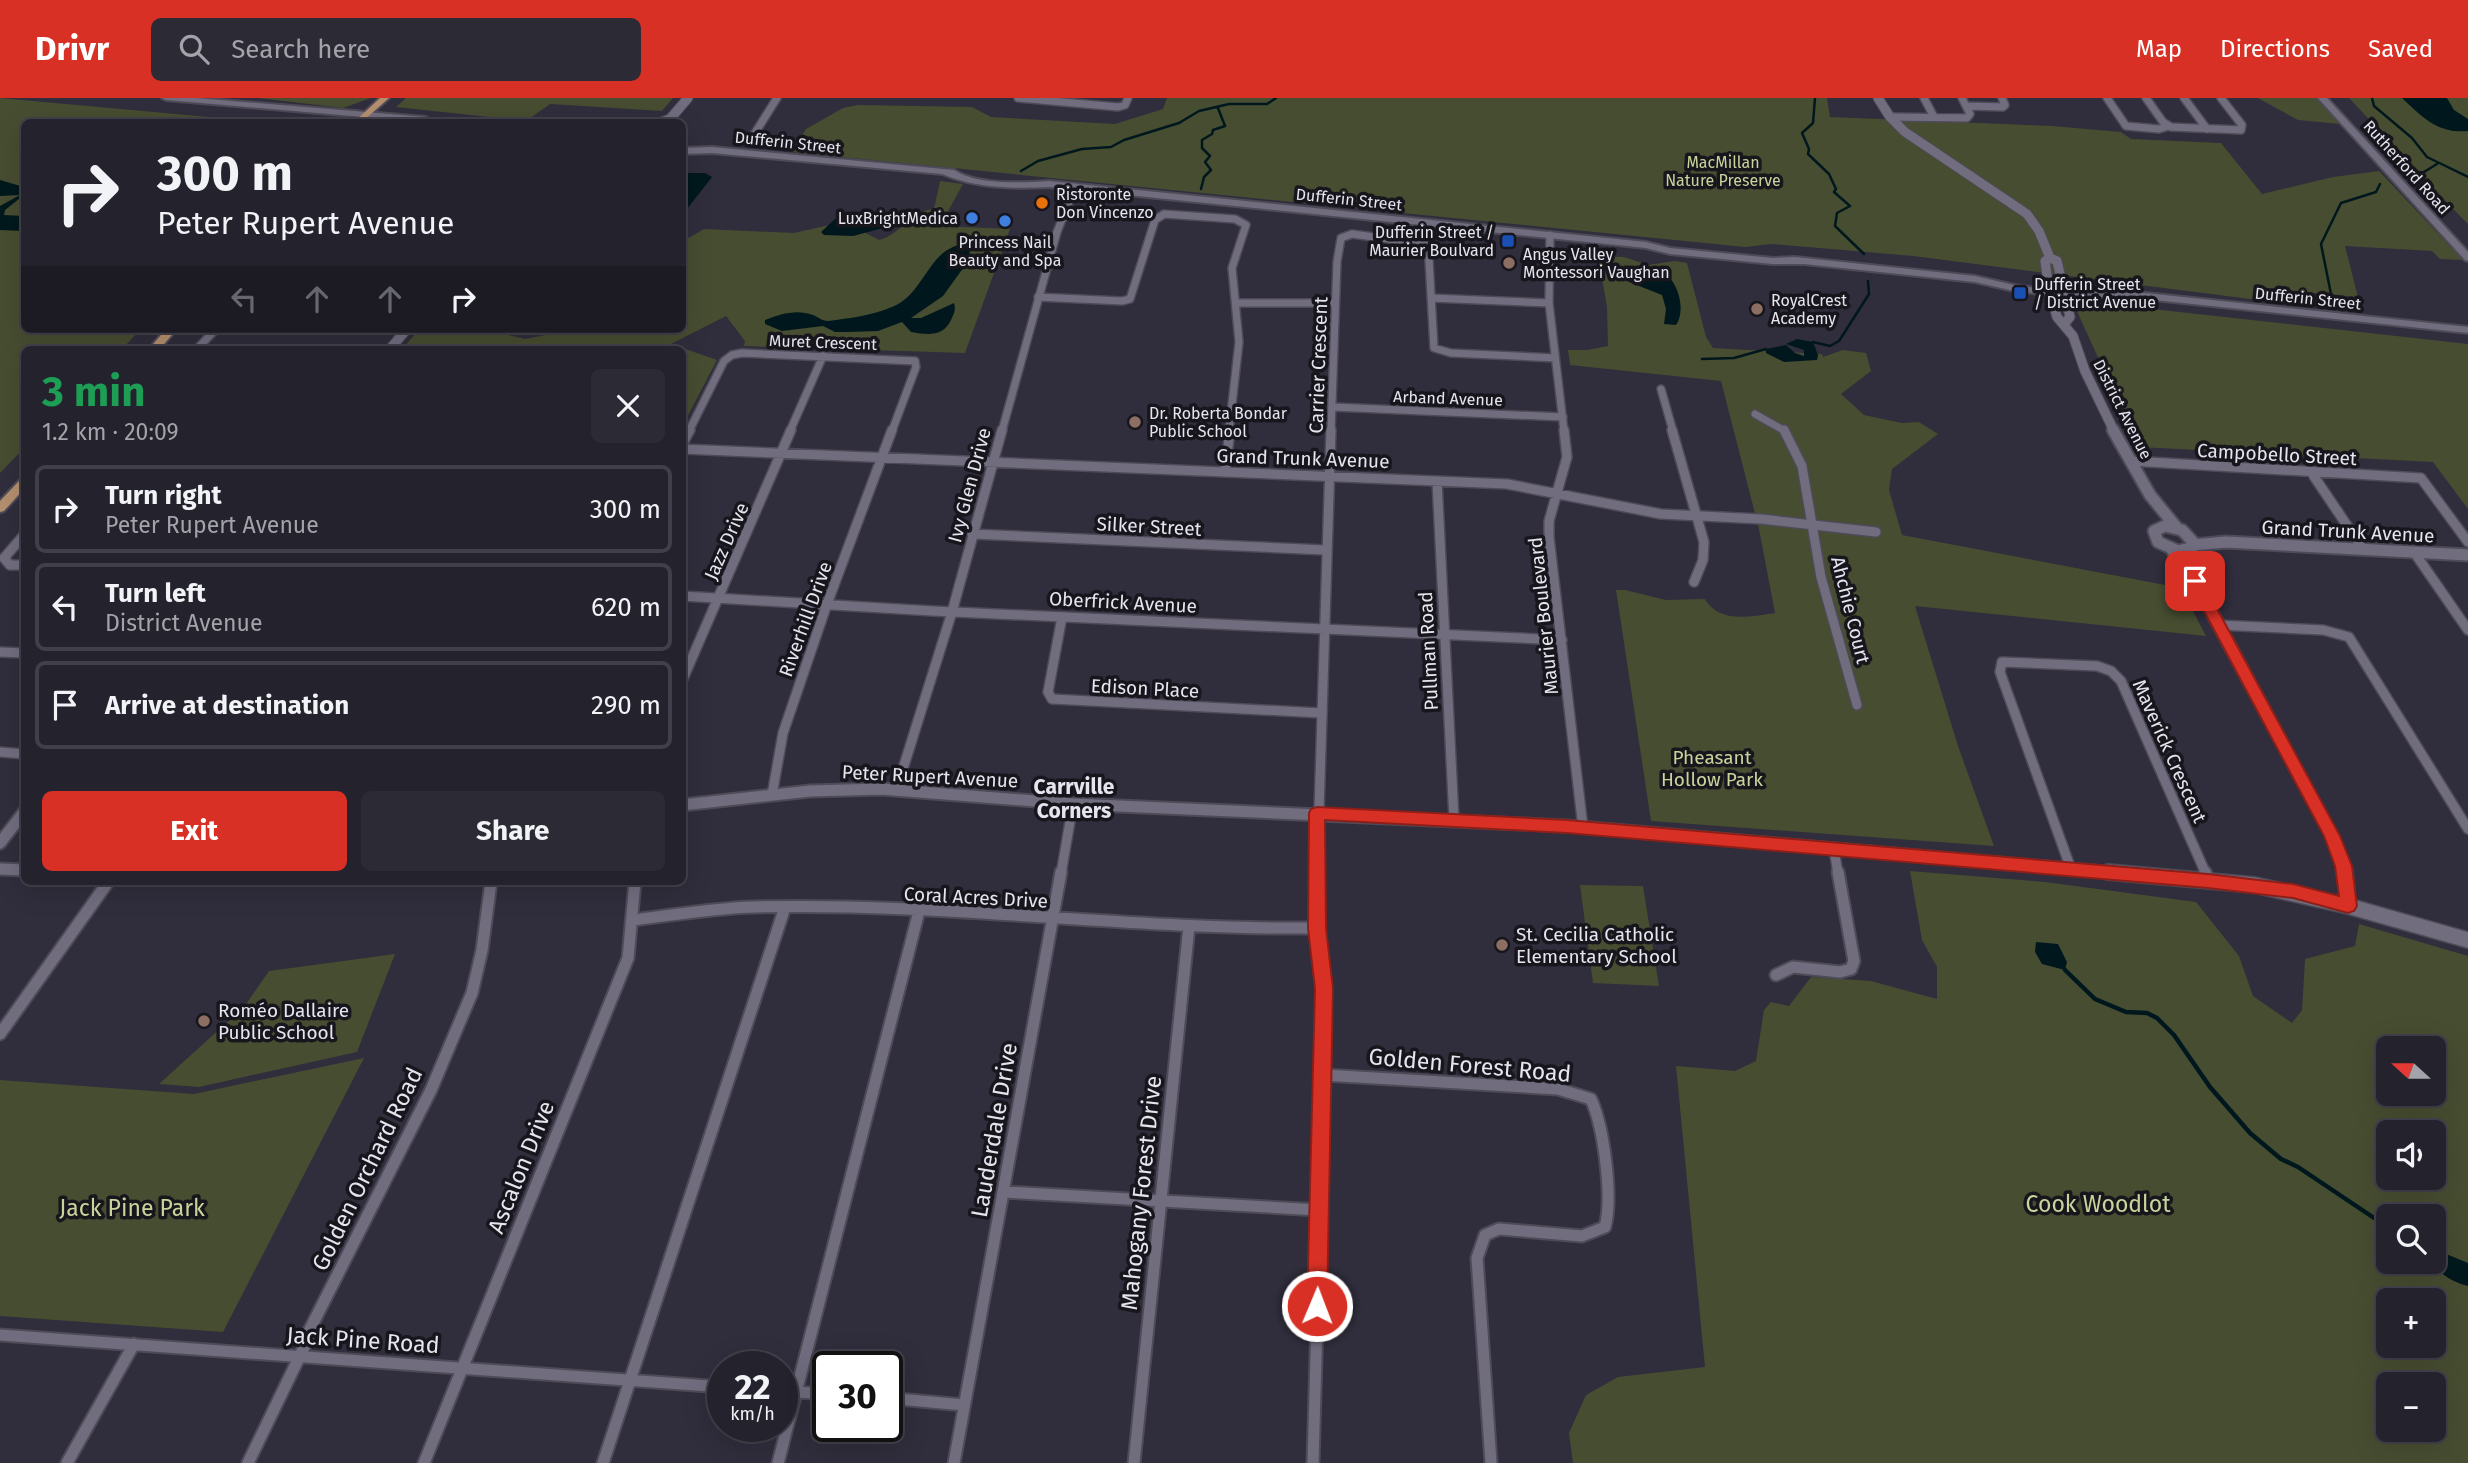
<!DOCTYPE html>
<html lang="en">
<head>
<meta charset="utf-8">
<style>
  body { margin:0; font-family:"Fira Sans",sans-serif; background:#2c2a35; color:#f1f3f6; height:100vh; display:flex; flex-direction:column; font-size:26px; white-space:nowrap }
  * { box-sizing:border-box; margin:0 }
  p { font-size:23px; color:#a3a4aa }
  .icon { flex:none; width:38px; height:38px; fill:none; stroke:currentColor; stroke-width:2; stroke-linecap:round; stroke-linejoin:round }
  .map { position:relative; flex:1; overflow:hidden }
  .drawer { position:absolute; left:21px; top:248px; width:665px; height:539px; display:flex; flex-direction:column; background:#24222d; border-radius:10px; box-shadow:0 7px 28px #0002,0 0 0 2px #413f49 }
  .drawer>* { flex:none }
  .top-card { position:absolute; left:21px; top:21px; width:665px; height:214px; border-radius:10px; box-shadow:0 7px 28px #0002,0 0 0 2px #413f49; background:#24222d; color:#f1f3f6; overflow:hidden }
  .needle { width:46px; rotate:291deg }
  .fabs { position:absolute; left:2376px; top:938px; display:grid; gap:14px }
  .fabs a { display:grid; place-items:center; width:70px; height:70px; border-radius:10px; background:#24222d; box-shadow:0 7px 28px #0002,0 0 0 2px #413f49; font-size:35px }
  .speed { position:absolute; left:707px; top:1253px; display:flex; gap:14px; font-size:35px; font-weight:700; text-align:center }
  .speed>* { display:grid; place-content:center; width:91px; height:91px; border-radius:50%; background:#24222d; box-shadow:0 7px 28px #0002,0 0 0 2px #413f49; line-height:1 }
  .speed small { font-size:18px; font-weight:400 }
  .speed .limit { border:4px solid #111; border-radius:10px; background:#fff; color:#111 }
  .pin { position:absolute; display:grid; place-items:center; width:60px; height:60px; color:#fff; margin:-30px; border-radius:14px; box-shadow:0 4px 10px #0006 }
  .me { position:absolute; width:77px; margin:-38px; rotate:1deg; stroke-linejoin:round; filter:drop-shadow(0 0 5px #0008) }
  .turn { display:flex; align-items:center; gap:24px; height:147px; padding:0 21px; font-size:32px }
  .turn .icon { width:91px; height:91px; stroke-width:2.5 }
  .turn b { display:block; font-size:49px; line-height:60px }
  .lanes { display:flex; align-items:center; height:66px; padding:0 21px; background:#0003; justify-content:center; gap:35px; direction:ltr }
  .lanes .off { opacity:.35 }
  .round { display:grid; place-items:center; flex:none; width:74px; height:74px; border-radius:10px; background:#2c2a35 }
  .headline { display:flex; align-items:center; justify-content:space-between; height:119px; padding:0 21px }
  h1 { font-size:42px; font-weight:700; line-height:52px; color:#1e9e55 }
  .primary-button { display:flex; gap:14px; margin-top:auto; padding:14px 21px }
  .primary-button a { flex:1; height:80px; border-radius:10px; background:#d93025; color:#fff; font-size:28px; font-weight:700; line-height:80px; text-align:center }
  .primary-button a+a { background:#2c2a35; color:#f1f3f6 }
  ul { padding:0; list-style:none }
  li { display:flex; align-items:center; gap:21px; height:88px; margin:0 14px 10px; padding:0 7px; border:4px solid #413f49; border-radius:10px }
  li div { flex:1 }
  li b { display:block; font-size:26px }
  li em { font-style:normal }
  header { display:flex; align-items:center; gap:42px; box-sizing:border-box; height:98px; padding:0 35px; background:#d93025; color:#fff }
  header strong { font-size:33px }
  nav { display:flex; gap:38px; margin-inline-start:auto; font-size:24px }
  .search { width:490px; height:63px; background:#2c2a35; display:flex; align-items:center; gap:18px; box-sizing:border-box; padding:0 24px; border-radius:10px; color:#a3a4aa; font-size:26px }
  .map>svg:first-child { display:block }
</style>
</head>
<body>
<header>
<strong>Drivr</strong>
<div class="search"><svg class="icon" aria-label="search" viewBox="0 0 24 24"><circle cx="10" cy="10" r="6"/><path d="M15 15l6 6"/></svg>Search here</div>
<nav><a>Map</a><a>Directions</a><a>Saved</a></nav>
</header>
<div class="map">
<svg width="2468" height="1365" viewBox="0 0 2468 1365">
  <rect width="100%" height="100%" fill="#302d3c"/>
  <path fill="#474d31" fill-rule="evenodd" d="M0,0L220,20L213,24H24V231H141L121,252H24V350L0,375Z
    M258,0H371L343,10Z
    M406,0H673L662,13L550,6L526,23L396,9Z
    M1167,0H1827L1830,19L2052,28L2121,34L2131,41L2221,45L2262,96L2333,79L2379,73L2463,162L2440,161L2432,153L2345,148L2358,199L2304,194L2258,202L1913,158L1771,146L1745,149L791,54L806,31L843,10L858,7L972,9L991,19L1115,26L1163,11Z
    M2258,0H2316L2340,26L2298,22Z
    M2349,0H2468V126L2457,115Z
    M940,83L963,86L940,128L1010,131L965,255L744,248L745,243L726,218L671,246L717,262L683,327L682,252H401L420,231H482L525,241L567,233L560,231H682L683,143L704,131L794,135L829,127L822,135L854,138L862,133L879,142C901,137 910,112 934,111Z
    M1598,158L1624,159L1648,167L1675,163L1687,165L1706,239L1713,250L1822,256L1823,259L1843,252L1866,255L1871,273L1841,296L1864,317L1902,325L1919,324L1938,336L1892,371L1889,392L1902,437L2181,490L2206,538L1915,508L1958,648L1994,748L1651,723L1616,492H1625L1666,502L1705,501C1719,525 1749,519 1775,515L1759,431L1721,283L1570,267L1568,252H1587L1608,248L1607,209Z
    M2080,203L2468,246V411L2433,364L2139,349L2075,209Z
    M1910,773L2045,784L2196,804L2239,858L2253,898L2292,925L2302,912L2305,861L2355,848L2359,826L2468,858V1365H1573L1569,1335L1586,1297L1618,1279L1705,1269L1676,968L1735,973L1756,963L1764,912L1771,904L1789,908L1811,879L1871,883L1937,901V869L1922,842ZM2389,950H2434V996H2389ZM2389,1034H2434V1080H2389ZM2389,1118H2434V1164H2389ZM2389,1202H2434V1248H2389ZM2389,1286H2434V1332H2389Z
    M1580,787L1643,788L1659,888L1593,885Z
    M395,856L357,954L199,989L159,986L244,909L269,873Z
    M364,960L223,1234L0,1218V982L194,996Z"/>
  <path fill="#00181d" d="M2402,0H2447L2454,12L2468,21V33C2438,36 2422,19 2402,0Z
    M683,75H705L712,79L683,116Z
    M0,82L24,89V97L5,112L4,117L24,118V133L0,132V108L20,97L0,98Z
    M872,115L884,120L883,130L853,138L824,137L821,134L835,121Z
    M963,146L970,148L969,162L943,198L911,220H921L954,205C956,213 954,215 951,222C943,239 928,237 911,234L902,224L878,233L848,234H835L823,228L782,233L765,226V222C781,216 796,211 813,217C818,219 822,223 828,223C850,220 871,218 892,209C925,196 927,152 963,146Z
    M1639,176L1669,179C1680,191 1685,214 1676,227L1664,226L1666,211L1662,197L1629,184V180Z
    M1797,241L1813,244L1818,257L1817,262L1784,264L1766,255V251L1786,247L1795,255L1804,258V252L1786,246Z
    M2036,844L2058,846L2067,864L2065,872L2042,866L2035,854Z
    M2434,1151L2468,1165V1188C2455,1185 2435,1175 2434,1162L2439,1161L2434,1158Z"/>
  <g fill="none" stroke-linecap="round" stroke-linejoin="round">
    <path stroke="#00181d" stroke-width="2.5" d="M1815,0L1813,25L1802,35L1809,51L1808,56L1829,76L1836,91L1834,94L1850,108L1837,115L1835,128L1864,156
      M2372,0L2374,8L2412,40L2427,59L2468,79
      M242,24L246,22
      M1021,73L1038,63L1082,51L1111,49L1124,42L1179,25L1199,13L1229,6H1267L1276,0
      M2414,75L2424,74L2437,66
      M1201,91L1204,79L1211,72L1205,64L1210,58L1202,50V42L1212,36L1213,32L1225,28L1218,10
      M2331,196L2321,146L2341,105L2376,94L2380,86
      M1813,244L1830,248L1839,243L1869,196L1868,183
      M1702,261L1734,260L1766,251"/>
    <path stroke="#00181d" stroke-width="4.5" d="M2065,872L2095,901L2126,914L2147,915L2157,920L2174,937L2210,989L2250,1035L2281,1061L2298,1069L2389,1130"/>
    <g stroke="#4e4b58" stroke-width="10">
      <path id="minor-far2" d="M1018,0L1118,9L1125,7L1128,0
        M1924,0L1934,19
        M2107,0L2126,28L2159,31L2169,28
        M2146,0L2163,24L2171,29L2241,32L2242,27L2221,0
        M2184,0L2207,31
        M1966,8L2003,9L2005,7L2002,0
        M1890,19L1967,20L1970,16L1962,0
        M755,35L777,0
        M1550,137L1549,205L1564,333
        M1038,199L1122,203L1130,201L1155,122L1164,116L1235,121L1246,127L1232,170L1239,244L1229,333
        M1431,200L1549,205
        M1237,205H1335
        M196,252L216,231
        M1661,291L1673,333
        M1333,309L1563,319
        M1755,316L1785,333
        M689,333L724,263L732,257L742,255L915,263L916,269L892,333
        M790,333L823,258
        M1002,333L1057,134L1075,89
        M1331,333L1337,164L1341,140L1352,136L1432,147L1429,162L1434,250L1451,255L1555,260"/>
    </g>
    <g stroke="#4e4b58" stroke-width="12">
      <path id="minor-far1" d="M1564,332L1567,359L1549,423V439L1583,730
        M1672,332L1704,444L1703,462L1694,484
        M1784,332L1802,368L1821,479L1857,607
        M682,347L690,332
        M682,351L1507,386L1661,416L1761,421L1876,434
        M2131,363L2421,380L2468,444
        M1225,374L1230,332
        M2311,374L2363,451
        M1437,383L1454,721
        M972,436L1325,452
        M24,437L4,460L10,467H24
        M2414,454L2468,532
        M682,498L933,513L1562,542
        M1062,519L1048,594L1052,601L1321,615
        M2218,527L2323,532L2349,539L2468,731
        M0,554L24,555
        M682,583L791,332
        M0,654L24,656
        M896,693L952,514L1002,332
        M772,697L783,635L827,506L892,332
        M1834,751L1838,776
        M2071,771L2000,574L2002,564L2097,568L2111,573L2121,583L2206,776
        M1061,776L1073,706
        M1317,776L1331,332"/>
    </g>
    <g stroke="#4e4b58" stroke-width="15">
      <path id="minor" d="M2205,774L2209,783
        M633,822C673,817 714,810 754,809C942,804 1129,832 1317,830
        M1776,877L1793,869L1840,874L1851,871L1854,863L1838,774
        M0,936L108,784
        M1324,977L1558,991L1591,1001C1604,1030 1613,1099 1605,1129L1582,1138L1499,1131L1485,1137L1477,1160L1491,1365
        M1005,1094L1319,1112
        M0,1237L723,1289
        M782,1293L828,1296
        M887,1300L964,1307
        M67,1365L134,1246
        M248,1365L308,1241L307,1237L431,992L472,895L482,852L491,784
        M424,1365L628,860L635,784
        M603,1365L785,809
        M778,1365L919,813
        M954,1365L1061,774
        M1134,1365L1189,828
        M1313,1365L1324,977V891L1317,830V774"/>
    </g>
    <g stroke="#4e4b58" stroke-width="11">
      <path id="tertiary-far2" d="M1878,0L1890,19L1905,34L2027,116L2039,133L2050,160L2057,163L2070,219L2066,224
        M662,24L670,21L688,0
        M2050,160L2045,163L2049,192L2057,219L2073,238L2085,273L2114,333
        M389,252L407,231"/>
    </g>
    <g stroke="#4e4b58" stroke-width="15">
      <path id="tertiary-far1" d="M2113,332L2150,397L2177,430
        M2165,428L2182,432L2193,444L2192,450L2178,453L2158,444L2154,433Z
        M2193,447L2226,444L2468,457
        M2172,452L2195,483L2332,738L2345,776
        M682,707L810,693L881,691L1073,706L1567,728L2128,776
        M0,745L24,714
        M0,771L24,772"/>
    </g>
    <g stroke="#4e4b58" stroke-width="18">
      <path id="tertiary" d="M2108,774L2255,787L2348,808L2468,842
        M2345,774L2348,808"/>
    </g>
    <g stroke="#4e4b58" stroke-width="4">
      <path id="secondary" d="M162,0H196L426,19L430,22L429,24H421L166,2Z
        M2318,0H2327L2468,154V163L2465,162Z
        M712,49L954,72C976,87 1020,85 1049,83L1646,144L1670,150L1773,160L1795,159L1975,178L2014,187L2059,193L2145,195L2468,229V235L2145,201L2059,198L2014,193L1975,184L1804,166H1773L1670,156L1646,150L1049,89C1013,91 975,90 942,76L712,55L682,56V50Z"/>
    </g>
    <g stroke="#4e4b58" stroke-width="4">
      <path id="primary" d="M380,0H389L362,24H354Z
        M166,231H177L159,252H148Z
        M24,381V391L4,413L0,414V403L20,382Z"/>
    </g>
    <use href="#minor-far2" stroke="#716d7f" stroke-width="7"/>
    <use href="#minor-far1" stroke="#716d7f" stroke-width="9"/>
    <use href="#minor" stroke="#716d7f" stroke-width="11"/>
    <use href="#tertiary-far2" stroke="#716d7f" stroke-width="9"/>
    <use href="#tertiary-far1" stroke="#716d7f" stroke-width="11"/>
    <use href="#tertiary" stroke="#716d7f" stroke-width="15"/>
    <use href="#secondary" fill="#716d7f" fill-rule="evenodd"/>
    <use href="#primary" fill="#b48f6e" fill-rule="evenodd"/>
  </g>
  <path fill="#d93025" stroke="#8d1f18" stroke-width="2" d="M2195,478L2202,483L2340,738L2352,768L2357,808L2354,813L2348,815L2293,800L2208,790L1567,735L1325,722L1326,830L1333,891L1327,1208L1324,1215L1317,1218L1310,1215L1307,1208L1315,891L1308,830L1309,715L1311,711L1317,709L1567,722L2208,776L2293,786L2339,798L2335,768L2324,738L2188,483Z"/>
  <circle fill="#e8710a" stroke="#18161d" stroke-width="2.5" cx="1042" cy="105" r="7"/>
  <g fill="#3f7fe0" stroke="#18161d" stroke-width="2.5">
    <circle cx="972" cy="120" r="7"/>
    <circle cx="1005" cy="123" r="7"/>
  </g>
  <g fill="#1a4fb4" stroke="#18161d" stroke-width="2.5">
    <rect x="1501" y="136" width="14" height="14" rx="3.5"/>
    <rect x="2013" y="188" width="14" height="14" rx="3.5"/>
  </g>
  <g fill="#8d6e63" stroke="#18161d" stroke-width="2.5">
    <circle cx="1509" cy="165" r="7"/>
    <circle cx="1757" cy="211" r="7"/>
    <circle cx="1135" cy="324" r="7"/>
    <circle cx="1502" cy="847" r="7"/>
    <circle cx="204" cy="923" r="7"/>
  </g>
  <g text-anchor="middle" stroke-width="7" stroke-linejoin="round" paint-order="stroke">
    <g font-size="16" fill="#e6e4ee" stroke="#18161d">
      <text transform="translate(788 44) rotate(6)" y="6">Dufferin Street</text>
      <text transform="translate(2407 69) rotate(48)" y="6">Rutherford Road</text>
      <text transform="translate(1349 101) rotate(6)" y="6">Dufferin Street</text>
      <text transform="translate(2308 200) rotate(6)" y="6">Dufferin Street</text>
      <text transform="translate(823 244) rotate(2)" y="6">Muret Crescent</text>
      <text transform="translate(1448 300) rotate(2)" y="6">Arband Avenue</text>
      <text transform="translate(2123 311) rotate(63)" y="6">District Avenue</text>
    </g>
    <g font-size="16" fill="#c8d49b" stroke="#18161d">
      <text x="1723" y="70">MacMillan<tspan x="1723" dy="18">Nature Preserve</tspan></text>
    </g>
    <g font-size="16" fill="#e6e4ee" stroke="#18161d" text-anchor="start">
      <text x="1056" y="102">Ristoronte<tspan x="1056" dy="18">Don Vincenzo</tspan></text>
      <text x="958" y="126" text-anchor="end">LuxBrightMedica</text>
      <text x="1494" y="140" text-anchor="end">Dufferin Street /<tspan x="1494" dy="18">Maurier Boulvard</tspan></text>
      <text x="1005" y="150" text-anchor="middle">Princess Nail<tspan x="1005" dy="18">Beauty and Spa</tspan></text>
      <text x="1523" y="162">Angus Valley<tspan x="1523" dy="18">Montessori Vaughan</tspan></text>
      <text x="2034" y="192">Dufferin Street<tspan x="2034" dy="18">/ District Avenue</tspan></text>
      <text x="1771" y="208">RoyalCrest<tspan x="1771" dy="18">Academy</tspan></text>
      <text x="1149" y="321">Dr. Roberta Bondar<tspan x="1149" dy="18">Public School</tspan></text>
    </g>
    <g font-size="19" fill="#e6e4ee" stroke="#18161d">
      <text transform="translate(1318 267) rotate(-88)" y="7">Carrier Crescent</text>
      <text transform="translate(2277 356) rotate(3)" y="7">Campobello Street</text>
      <text transform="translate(1303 360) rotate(2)" y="7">Grand Trunk Avenue</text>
      <text transform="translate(969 387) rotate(-75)" y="7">Ivy Glen Drive</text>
      <text transform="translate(1149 428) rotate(3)" y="7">Silker Street</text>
      <text transform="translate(2348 433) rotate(3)" y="7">Grand Trunk Avenue</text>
      <text transform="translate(726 443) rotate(-66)" y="7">Jazz Drive</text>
      <text transform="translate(1123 504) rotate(3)" y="7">Oberfrick Avenue</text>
      <text transform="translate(1851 512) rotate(76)" y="7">Ahchie Court</text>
      <text transform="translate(1543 518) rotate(-96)" y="7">Maurier Boulevard</text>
      <text transform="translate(805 521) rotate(-70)" y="7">Riverhill Drive</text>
      <text transform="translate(1428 553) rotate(-93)" y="7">Pullman Road</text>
      <text transform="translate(1145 590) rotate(3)" y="7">Edison Place</text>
      <text transform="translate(2170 653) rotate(66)" y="7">Maverick Crescent</text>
      <text transform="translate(930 678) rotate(3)" y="7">Peter Rupert Avenue</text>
      <text transform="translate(976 799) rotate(3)" y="7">Coral Acres Drive</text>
    </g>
    <g font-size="19" fill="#c8d49b" stroke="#18161d">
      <text x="1712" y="666">Pheasant<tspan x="1712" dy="22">Hollow Park</tspan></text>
    </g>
    <g font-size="19" fill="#e6e4ee" stroke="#18161d" text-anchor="start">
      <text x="1516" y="843">St. Cecilia Catholic<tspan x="1516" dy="22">Elementary School</tspan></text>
      <text x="218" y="919">Roméo Dallaire<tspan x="218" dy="22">Public School</tspan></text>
    </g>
    <g font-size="21" font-weight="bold" fill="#e6e4ee" stroke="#18161d">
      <text x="1074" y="696">Carrville<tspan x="1074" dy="24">Corners</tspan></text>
    </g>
    <g font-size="23" fill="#e6e4ee" stroke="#18161d">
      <text transform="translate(1470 967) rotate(5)" y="8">Golden Forest Road</text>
      <text transform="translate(994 1032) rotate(-80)" y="8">Lauderdale Drive</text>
      <text transform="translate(521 1069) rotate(-68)" y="8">Ascalon Drive</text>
      <text transform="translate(367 1071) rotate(-64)" y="8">Golden Orchard Road</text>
      <text transform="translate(1141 1095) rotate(-84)" y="8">Mahogany Forest Drive</text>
      <text transform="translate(363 1242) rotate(4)" y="8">Jack Pine Road</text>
    </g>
    <g font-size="23" fill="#c8d49b" stroke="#18161d">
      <text x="2098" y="1114">Cook Woodlot</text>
      <text x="132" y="1118">Jack Pine Park</text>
    </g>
  </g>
</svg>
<div class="fabs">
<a><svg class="needle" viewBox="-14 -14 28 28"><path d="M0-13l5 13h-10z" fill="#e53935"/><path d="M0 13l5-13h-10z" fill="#a3a4aa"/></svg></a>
<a><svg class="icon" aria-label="sound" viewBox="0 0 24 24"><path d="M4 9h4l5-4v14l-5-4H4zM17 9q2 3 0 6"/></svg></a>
<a><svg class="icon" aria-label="search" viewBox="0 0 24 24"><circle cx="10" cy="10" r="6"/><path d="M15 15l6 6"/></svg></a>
<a>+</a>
<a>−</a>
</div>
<div class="speed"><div>22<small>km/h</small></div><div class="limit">30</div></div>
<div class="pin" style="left:2195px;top:483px;background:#d93025"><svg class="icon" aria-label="arrive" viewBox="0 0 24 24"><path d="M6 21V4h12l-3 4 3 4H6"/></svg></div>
<svg class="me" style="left:1317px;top:1208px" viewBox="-20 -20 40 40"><circle r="17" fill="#d93025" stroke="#fff" stroke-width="3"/><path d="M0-11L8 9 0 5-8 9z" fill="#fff"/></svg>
<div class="top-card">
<div class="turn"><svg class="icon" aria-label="right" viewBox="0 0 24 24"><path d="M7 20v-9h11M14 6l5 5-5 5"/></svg><div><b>300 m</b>Peter Rupert Avenue</div></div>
<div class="lanes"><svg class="icon off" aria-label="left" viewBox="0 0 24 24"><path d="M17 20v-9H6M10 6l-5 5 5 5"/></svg><svg class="icon off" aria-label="ahead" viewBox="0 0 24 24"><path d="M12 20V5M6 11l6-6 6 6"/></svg><svg class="icon off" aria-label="ahead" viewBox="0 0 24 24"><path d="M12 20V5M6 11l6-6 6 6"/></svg><svg class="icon" aria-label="right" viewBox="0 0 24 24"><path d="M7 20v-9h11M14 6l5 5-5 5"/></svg></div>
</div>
<section class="drawer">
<div class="headline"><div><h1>3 min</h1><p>1.2 km · 20:09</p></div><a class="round"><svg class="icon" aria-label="close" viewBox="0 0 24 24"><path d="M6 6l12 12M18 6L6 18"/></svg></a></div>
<ul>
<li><svg class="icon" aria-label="right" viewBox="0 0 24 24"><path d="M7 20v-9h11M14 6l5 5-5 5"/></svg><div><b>Turn right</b><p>Peter Rupert Avenue</p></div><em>300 m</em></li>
<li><svg class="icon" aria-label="left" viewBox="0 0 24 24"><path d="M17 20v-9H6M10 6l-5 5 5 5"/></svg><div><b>Turn left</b><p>District Avenue</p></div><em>620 m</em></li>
<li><svg class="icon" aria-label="arrive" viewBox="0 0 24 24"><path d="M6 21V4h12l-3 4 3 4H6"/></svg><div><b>Arrive at destination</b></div><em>290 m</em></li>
</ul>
<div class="primary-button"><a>Exit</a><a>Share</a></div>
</section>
</div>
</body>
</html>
